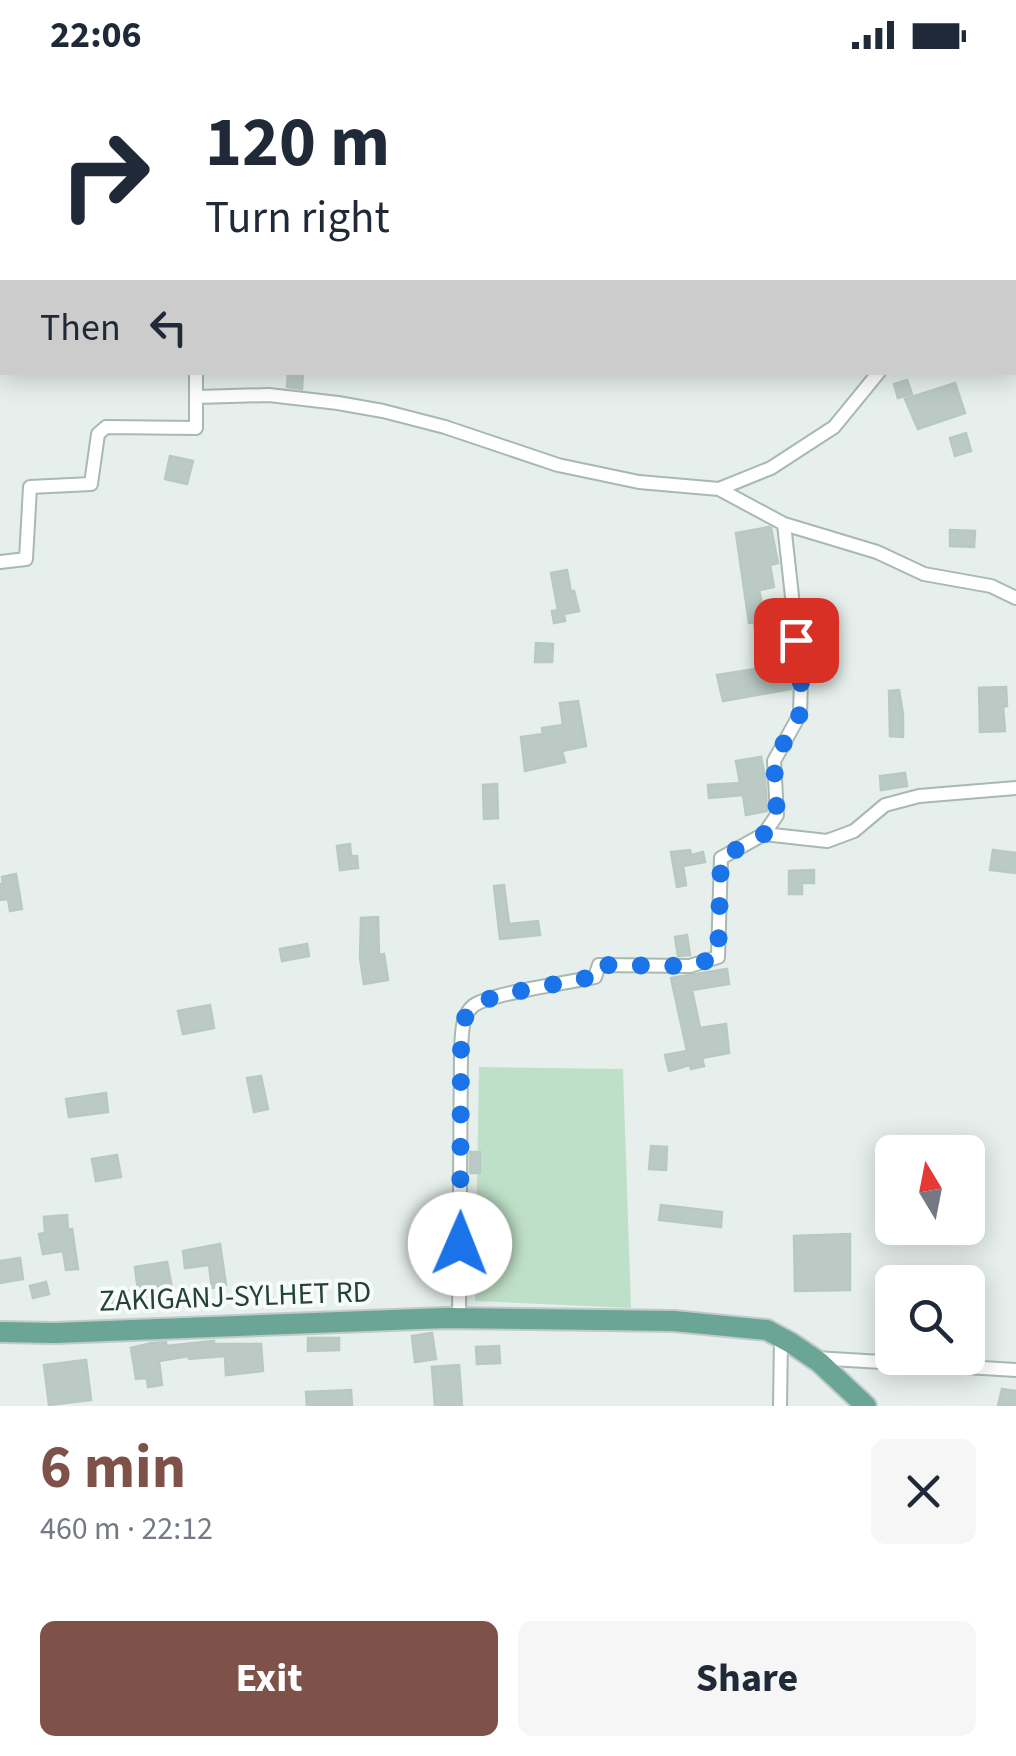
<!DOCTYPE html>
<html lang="en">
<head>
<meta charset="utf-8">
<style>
  body { margin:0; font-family:"Source Sans 3",sans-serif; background:#f6f6f7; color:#1f2937; height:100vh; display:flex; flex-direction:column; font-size:38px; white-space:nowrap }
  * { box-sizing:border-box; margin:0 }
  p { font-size:32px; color:#747a83 }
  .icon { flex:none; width:55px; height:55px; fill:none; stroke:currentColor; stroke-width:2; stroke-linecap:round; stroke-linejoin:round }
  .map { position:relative; height:1336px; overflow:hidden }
  .side { display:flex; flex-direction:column; background:#fff; flex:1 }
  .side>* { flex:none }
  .guide { position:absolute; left:0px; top:0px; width:1018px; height:305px; box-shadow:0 5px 25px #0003; background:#fff; color:#1f2937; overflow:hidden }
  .needle { width:65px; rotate:350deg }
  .tools { position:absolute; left:875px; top:1065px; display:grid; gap:20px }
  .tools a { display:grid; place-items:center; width:110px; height:110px; border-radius:15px; background:#fff; box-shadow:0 5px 25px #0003; font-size:50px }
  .pin { position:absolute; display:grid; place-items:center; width:85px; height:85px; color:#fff; margin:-42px; border-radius:20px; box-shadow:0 5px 15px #0006 }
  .me { position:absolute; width:110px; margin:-55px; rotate:1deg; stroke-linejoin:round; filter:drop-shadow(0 0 8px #0008) }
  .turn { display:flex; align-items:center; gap:35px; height:210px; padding:0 40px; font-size:45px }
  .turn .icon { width:130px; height:130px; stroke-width:2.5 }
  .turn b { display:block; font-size:70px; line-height:85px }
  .then { display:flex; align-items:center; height:95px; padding:0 40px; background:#0003; gap:20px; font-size:38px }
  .round { display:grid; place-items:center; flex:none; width:105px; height:105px; border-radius:15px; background:#f6f6f7 }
  .overview { display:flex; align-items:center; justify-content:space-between; height:170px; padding:0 40px }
  h1 { font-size:60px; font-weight:700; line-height:75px; color:#7f5249 }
  .action { display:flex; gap:20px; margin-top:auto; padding:20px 40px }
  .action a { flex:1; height:115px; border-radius:15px; background:#7f5249; color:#fff; font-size:40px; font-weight:700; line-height:115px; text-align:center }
  .action a+a { background:#f6f6f7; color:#1f2937 }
  .status { display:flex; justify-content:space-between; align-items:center; height:70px; padding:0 50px; background:#fff; direction:ltr }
  .status svg { height:28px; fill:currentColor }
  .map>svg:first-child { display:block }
</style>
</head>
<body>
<div class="status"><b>22:06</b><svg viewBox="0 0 49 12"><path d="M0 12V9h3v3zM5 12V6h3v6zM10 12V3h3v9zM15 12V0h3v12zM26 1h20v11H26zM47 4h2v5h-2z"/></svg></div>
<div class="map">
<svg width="1016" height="1336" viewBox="0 0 1016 1336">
  <rect width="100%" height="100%" fill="#e6efeb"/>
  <path fill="#bfe0c8" d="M530,0H1016V59L1015,2H530Z
    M479,997L623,999L631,1238L475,1231Z"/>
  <path fill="#bbcac4" stroke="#b8c9c2" stroke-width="2.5" d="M288,302H303L302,319L287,317Z
    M907,310L912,324L898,328L894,314Z
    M955,313L965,343L918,359L905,329Z
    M966,363L971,381L955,386L950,368Z
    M170,386L193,391L187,414L165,409Z
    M769,457L771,458L778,493L770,495L774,517L759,520L763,539L772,538L773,551L784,549L791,619L723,631L717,605L762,598L754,552L749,553L736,463Z
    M950,460L975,461L974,477L950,476Z
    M567,500L571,522L574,521L579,541L564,544L565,551L554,553L552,541L558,540L551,503Z
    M818,545L820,559L806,561L804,546Z
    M536,573L553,574L552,592H535Z
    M1006,617L1007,636L1003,637L1005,661L980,662L979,618Z
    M899,620L903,644V667L890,666L889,621Z
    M578,631L586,676L562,681L565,692L525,701L521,667L543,664L542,658L563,655L560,633Z
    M761,687L765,707L767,741L746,745L743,725L709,728L708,715L740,713L736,691Z
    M905,703L907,716L881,720L880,706Z
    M497,714L498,748L484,749L483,715Z
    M350,774L351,786H357L358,798L340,800L337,776Z
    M690,780L691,785L703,782L705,792L683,796L686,815L677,817L671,782Z
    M993,780L1016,783V803L990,800Z
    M814,800V813H802V824H789V801Z
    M16,804L22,839L10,841L8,829L0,830V814H3L2,807Z
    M504,815L509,854L538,851L540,865L500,869L494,816Z
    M378,847L379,885L384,884L388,910L364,914L360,888L361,848Z
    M687,865L690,885L678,886L675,867Z
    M307,874L309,886L282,891L280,879Z
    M727,899L729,914L692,920L700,958L726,954L729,983L702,988L704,996L691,999L690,995L669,1001L665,985L687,981L671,908Z
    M210,935L214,958L183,964L178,941Z
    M261,1006L268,1039L254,1042L247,1008Z
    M106,1023L108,1042L69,1047L66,1029Z
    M651,1076L667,1077L666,1100L649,1099Z
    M470,1082H480V1103H470Z
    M117,1085L121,1107L96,1111L92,1089Z
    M661,1135L722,1142L721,1157L659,1150Z
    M67,1145L68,1160L72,1159L78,1199L66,1200L63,1181L43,1184L39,1164L45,1163L44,1147Z
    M850,1164V1220L795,1221L794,1166Z
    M220,1174L226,1215L212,1218L209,1195L185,1198L183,1181Z
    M20,1188L23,1209L0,1213V1191Z
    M167,1192L173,1223L139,1228L135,1197Z
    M46,1212L49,1224L33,1228L30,1216Z
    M134,1220V1231L112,1233V1222Z
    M432,1263L436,1289L415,1292L412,1266Z
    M308,1268H339V1280L308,1281Z
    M214,1271V1274H261L263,1301L226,1305L225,1286L189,1289V1286L159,1291L162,1315L148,1317L147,1308L136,1309L131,1278L152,1273L166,1272V1276Z
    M499,1276L500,1293L477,1294L476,1277Z
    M86,1290L91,1330L49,1335L44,1295Z
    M459,1295L462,1336H435L432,1297Z
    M1002,1319L1016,1321V1336H998Z
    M351,1320L352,1336H307L306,1322Z"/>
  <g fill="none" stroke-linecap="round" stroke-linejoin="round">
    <g stroke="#a8b8b2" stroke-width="16">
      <path id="street" d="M220,2V0
        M946,2V0
        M196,327L269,325L338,333L383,341L445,357L558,395L639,412L719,419L771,398L834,357L879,302
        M719,419L784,454L877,482L924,504L991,516L1016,528
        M0,492L26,489L30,417L91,414L98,364L106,357L196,358V302
        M764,764L827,771L854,761L885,735L919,726L1016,718
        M459,1248L461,980C462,966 461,946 473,936C487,924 571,912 595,907L599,895L690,896L718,887L721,788L764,764L777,745L774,691L800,644L801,608L784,454
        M815,1288L1016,1300
        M780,1336L781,1267"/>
    </g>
    <g stroke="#c2cac8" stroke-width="24">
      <path id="primary" d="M0,1262L55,1263L445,1248L674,1251L767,1260L791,1273L819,1292L866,1336"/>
    </g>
    <use href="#street" stroke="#fff" stroke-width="12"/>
    <use href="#primary" stroke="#6aa596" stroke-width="20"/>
  </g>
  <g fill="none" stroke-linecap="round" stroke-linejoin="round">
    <path stroke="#1a73e8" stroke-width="18" stroke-dasharray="0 32.4" d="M460,1174L461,980C462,966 461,946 473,936C488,924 571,912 596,906L599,895L690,896L718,887L721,788L764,764L777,746L774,691L800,644L801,608L796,570"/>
  </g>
  <g text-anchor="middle" stroke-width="8" stroke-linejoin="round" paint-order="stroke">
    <g font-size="30" fill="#24423a" stroke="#f7fbf9">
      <text transform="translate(235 1226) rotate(-2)" y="10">ZAKIGANJ-SYLHET RD</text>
    </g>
  </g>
</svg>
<div class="tools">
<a><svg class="needle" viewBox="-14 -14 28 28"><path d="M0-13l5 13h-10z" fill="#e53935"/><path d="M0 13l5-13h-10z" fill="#747a83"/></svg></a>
<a><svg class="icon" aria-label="search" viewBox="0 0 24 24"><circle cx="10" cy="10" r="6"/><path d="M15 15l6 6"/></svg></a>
</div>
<div class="pin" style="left:796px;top:570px;background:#d93025"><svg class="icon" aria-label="arrive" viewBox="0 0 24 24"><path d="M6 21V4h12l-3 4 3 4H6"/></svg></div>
<svg class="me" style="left:460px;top:1174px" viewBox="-20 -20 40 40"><circle r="19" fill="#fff"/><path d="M0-13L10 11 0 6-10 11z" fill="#1a73e8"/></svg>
<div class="guide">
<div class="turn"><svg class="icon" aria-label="right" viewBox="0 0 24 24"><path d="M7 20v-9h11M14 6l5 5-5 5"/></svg><div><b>120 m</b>Turn right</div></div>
<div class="then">Then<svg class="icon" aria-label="left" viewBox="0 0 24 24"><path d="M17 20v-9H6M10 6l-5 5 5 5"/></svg></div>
</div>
</div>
<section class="side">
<div class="overview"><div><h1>6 min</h1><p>460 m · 22:12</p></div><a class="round"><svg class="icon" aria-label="close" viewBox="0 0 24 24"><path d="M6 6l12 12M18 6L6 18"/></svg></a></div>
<div class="action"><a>Exit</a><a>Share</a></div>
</section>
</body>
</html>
